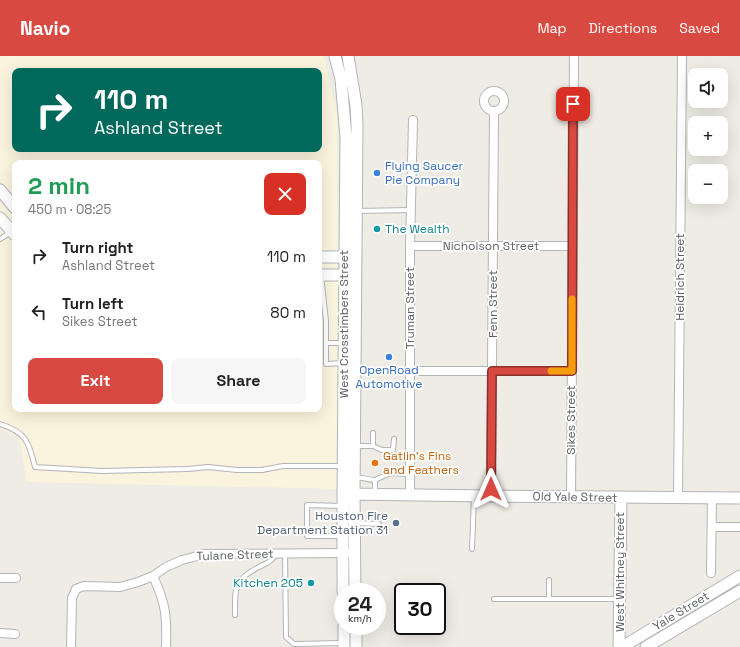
<!DOCTYPE html>
<html lang="en">
<head>
<meta charset="utf-8">
<style>
  body { margin:0; font-family:"Space Grotesk",sans-serif; background:#f6f6f6; color:#222; height:100vh; display:flex; flex-direction:column; font-size:15px; white-space:nowrap }
  * { box-sizing:border-box; margin:0 }
  p { font-size:13px; color:#767676 }
  .icon { flex:none; width:22px; height:22px; fill:none; stroke:currentColor; stroke-width:2; stroke-linecap:round; stroke-linejoin:round }
  .map { position:relative; flex:1; overflow:hidden }
  .details { position:absolute; left:12px; top:104px; width:310px; height:252px; display:flex; flex-direction:column; background:#fff; border-radius:8px; box-shadow:0 4px 16px #0002 }
  .details>* { flex:none }
  .hud { position:absolute; left:12px; top:12px; width:310px; height:84px; border-radius:8px; box-shadow:0 4px 16px #0002; background:#00695c; color:#fff; overflow:hidden }
  .fabs { position:absolute; left:688px; top:12px; display:grid; gap:8px }
  .fabs a { display:grid; place-items:center; width:40px; height:40px; border-radius:8px; background:#fff; box-shadow:0 4px 16px #0002; font-size:20px }
  .speed { position:absolute; left:334px; top:527px; display:flex; gap:8px; font-size:20px; font-weight:700; text-align:center }
  .speed>* { display:grid; place-content:center; width:52px; height:52px; border-radius:50%; background:#fff; box-shadow:0 4px 16px #0002; line-height:1 }
  .speed small { font-size:10px; font-weight:400 }
  .speed .limit { border:2px solid #111; border-radius:6px; background:#fff; color:#111 }
  .pin { position:absolute; display:grid; place-items:center; width:34px; height:34px; color:#fff; margin:-17px; border-radius:8px; box-shadow:0 2px 6px #0006 }
  .me { position:absolute; width:44px; margin:-22px; rotate:0deg; stroke-linejoin:round; filter:drop-shadow(0 0 3px #0008) }
  .turn { display:flex; align-items:center; gap:14px; height:84px; padding:0 16px; font-size:18px }
  .turn .icon { width:52px; height:52px; stroke-width:2.5 }
  .turn b { display:block; font-size:28px; line-height:34px }
  .round { display:grid; place-items:center; flex:none; width:42px; height:42px; border-radius:8px; background:#f6f6f6 }
  .headline { display:flex; align-items:center; justify-content:space-between; height:68px; padding:0 16px }
  h1 { font-size:24px; font-weight:800; line-height:30px; color:#1e9e55 }
  .primary-button { display:flex; gap:8px; margin-top:auto; padding:8px 16px }
  .primary-button a { flex:1; height:46px; border-radius:8px; background:#d84a41; color:#fff; font-size:16px; font-weight:800; line-height:46px; text-align:center }
  .primary-button a+a { background:#f6f6f6; color:#222 }
  ul { padding:0; list-style:none }
  li { display:flex; align-items:center; gap:12px; height:56px; padding:0 16px }
  li div { flex:1 }
  li b { display:block; font-size:15px }
  li em { font-style:normal }
  header { display:flex; align-items:center; gap:24px; box-sizing:border-box; height:56px; padding:0 20px; background:#d84a41; color:#fff }
  header strong { font-size:19px }
  nav { display:flex; gap:22px; margin-inline-start:auto; font-size:14px }
  .map>svg:first-child { display:block }
</style>
</head>
<body>
<header>
<strong>Navio</strong>
<nav><a>Map</a><a>Directions</a><a>Saved</a></nav>
</header>
<div class="map">
<svg width="740" height="591" viewBox="0 0 740 591">
  <rect width="100%" height="100%" fill="#eeece5"/>
  <path fill="#faf3dd" fill-rule="evenodd" d="M0,0H324L337,56L339,433L27,426L21,391L17,381L0,372V138L7,133L0,123ZM15,15H319V93H15ZM15,107H319V353H15Z"/>
  <g fill="none" stroke-linecap="round" stroke-linejoin="round">
    <g stroke="#b2b5b9" stroke-width="6">
      <path id="lane" d="M357,155L411,154
        M0,183L11,176
        M321,219L326,265V308L342,307
        M326,287H344
        M0,368C26,376 29,386 35,411L102,415L188,413L208,411L237,414H262L283,410H342
        M355,390H373V377
        M373,390L382,394H393L394,383
        M354,421C362,421 368,424 375,424
        M375,438V424L390,417L410,418
        M342,450L307,449V480H342
        M355,467L379,468
        M472,493L474,441
        M285,497L286,581L294,588L343,587
        M494,543H619
        M549,543V524
        M235,559C235,533 233,524 259,511C268,506 270,507 276,498"/>
    </g>
    <g stroke="#b2b5b9" stroke-width="10">
      <path id="street" d="M484 45a10 10 0 1 1 20 0a10 10 0 1 1-20 0Z
        M410,190H572
        M410,315H572
        M410,439V190L413,64
        M491,440L494,55
        M571,441L574,0
        M678,442L682,0
        M712,471H740
        M711,517L712,442
        M153,520C166,548 167,560 166,591
        M0,522H16
        M0,577L15,578
        M71,591L72,542L76,533L84,530L120,531L138,526L153,520L166,511L182,504L205,498L347,497"/>
    </g>
    <g stroke="#b1b4b8" stroke-width="13">
      <path id="secondary" d="M335,0L341,23L346,81L343,438V536
        M348,0L356,49L357,69L354,438L355,536
        M0,134L15,152
        M0,162L15,179
        M319,201H352
        M319,219H350
        M347,438L491,440L740,442
        M344,570V591
        M356,570V591
        M619,591L621,441
        M622,591L740,520
        M646,591L740,535"/>
    </g>
    <use href="#lane" stroke="#fff" stroke-width="4"/>
    <use href="#street" stroke="#fff" stroke-width="8"/>
    <use href="#secondary" stroke="#fff" stroke-width="11"/>
  </g>
  <g fill="none" stroke-linecap="round" stroke-linejoin="round">
    <g stroke="#8c302a" stroke-width="10">
      <path id="route" d="M491,433L492,315H572L573,48"/>
    </g>
    <use href="#route" stroke="#d84a41" stroke-width="7"/>
    <path stroke="#f59e0b" stroke-width="7" d="M551,315H572V243"/>
  </g>
  <g fill="#3f7fe0" stroke="#fff" stroke-width="1.5">
    <circle cx="377" cy="117" r="4"/>
    <circle cx="389" cy="301" r="4"/>
  </g>
  <g fill="#0f9aa8" stroke="#fff" stroke-width="1.5">
    <circle cx="377" cy="173" r="4"/>
    <circle cx="311" cy="527" r="4"/>
  </g>
  <circle fill="#e8710a" stroke="#fff" stroke-width="1.5" cx="375" cy="407" r="4"/>
  <circle fill="#5c6f8a" stroke="#fff" stroke-width="1.5" cx="396" cy="467" r="4"/>
  <g text-anchor="middle" stroke-width="3.5" stroke-linejoin="round" paint-order="stroke">
    <g font-size="12" fill="#366cbe" stroke="#fff" text-anchor="start">
      <text x="385" y="114">Flying Saucer<tspan x="385" dy="14">Pie Company</tspan></text>
      <text x="389" y="318" text-anchor="middle">OpenRoad<tspan x="389" dy="14">Automotive</tspan></text>
    </g>
    <g font-size="12" fill="#0d838f" stroke="#fff" text-anchor="start">
      <text x="385" y="177">The Wealth</text>
      <text x="303" y="531" text-anchor="end">Kitchen 205</text>
    </g>
    <g font-size="12" fill="#5d6064" stroke="#fff">
      <text x="491" y="194">Nicholson Street</text>
      <text transform="translate(680 221) rotate(-90)" y="4">Heidrich Street</text>
      <text transform="translate(493 248) rotate(-90)" y="4">Fenn Street</text>
      <text transform="translate(410 252) rotate(-90)" y="4">Truman Street</text>
      <text transform="translate(344 268) rotate(-90)" y="4">West Crosstimbers Street</text>
      <text transform="translate(571 364) rotate(-90)" y="4">Sikes Street</text>
      <text transform="translate(575 441) rotate(1)" y="4">Old Yale Street</text>
      <text transform="translate(235 499) rotate(-2)" y="4">Tulane Street</text>
      <text transform="translate(620 516) rotate(-90)" y="4">West Whitney Street</text>
      <text transform="translate(681 555) rotate(-31)" y="4">Yale Street</text>
    </g>
    <g font-size="12" fill="#c56008" stroke="#fff" text-anchor="start">
      <text x="383" y="404">Gatlin's Fins<tspan x="383" dy="14">and Feathers</tspan></text>
    </g>
    <g font-size="12" fill="#4e5e75" stroke="#fff" text-anchor="end">
      <text x="388" y="464">Houston Fire<tspan x="388" dy="14">Department Station 31</tspan></text>
    </g>
  </g>
</svg>
<div class="fabs">
<a><svg class="icon" aria-label="sound" viewBox="0 0 24 24"><path d="M4 9h4l5-4v14l-5-4H4zM17 9q2 3 0 6"/></svg></a>
<a>+</a>
<a>−</a>
</div>
<div class="speed"><div>24<small>km/h</small></div><div class="limit">30</div></div>
<div class="pin" style="left:573px;top:48px;background:#d93025"><svg class="icon" aria-label="arrive" viewBox="0 0 24 24"><path d="M6 21V4h12l-3 4 3 4H6"/></svg></div>
<svg class="me" style="left:491px;top:433px" viewBox="-20 -20 40 40"><path d="M0-17L14 15 0 8-14 15z" fill="#d84a41" stroke="#fff" stroke-width="4"/></svg>
<div class="hud">
<div class="turn"><svg class="icon" aria-label="right" viewBox="0 0 24 24"><path d="M7 20v-9h11M14 6l5 5-5 5"/></svg><div><b>110 m</b>Ashland Street</div></div>
</div>
<section class="details">
<div class="headline"><div><h1>2 min</h1><p>450 m · 08:25</p></div><a class="round" style="background:#d93025;color:#fff"><svg class="icon" aria-label="close" viewBox="0 0 24 24"><path d="M6 6l12 12M18 6L6 18"/></svg></a></div>
<ul>
<li><svg class="icon" aria-label="right" viewBox="0 0 24 24"><path d="M7 20v-9h11M14 6l5 5-5 5"/></svg><div><b>Turn right</b><p>Ashland Street</p></div><em>110 m</em></li>
<li><svg class="icon" aria-label="left" viewBox="0 0 24 24"><path d="M17 20v-9H6M10 6l-5 5 5 5"/></svg><div><b>Turn left</b><p>Sikes Street</p></div><em>80 m</em></li>
</ul>
<div class="primary-button"><a>Exit</a><a>Share</a></div>
</section>
</div>
</body>
</html>
